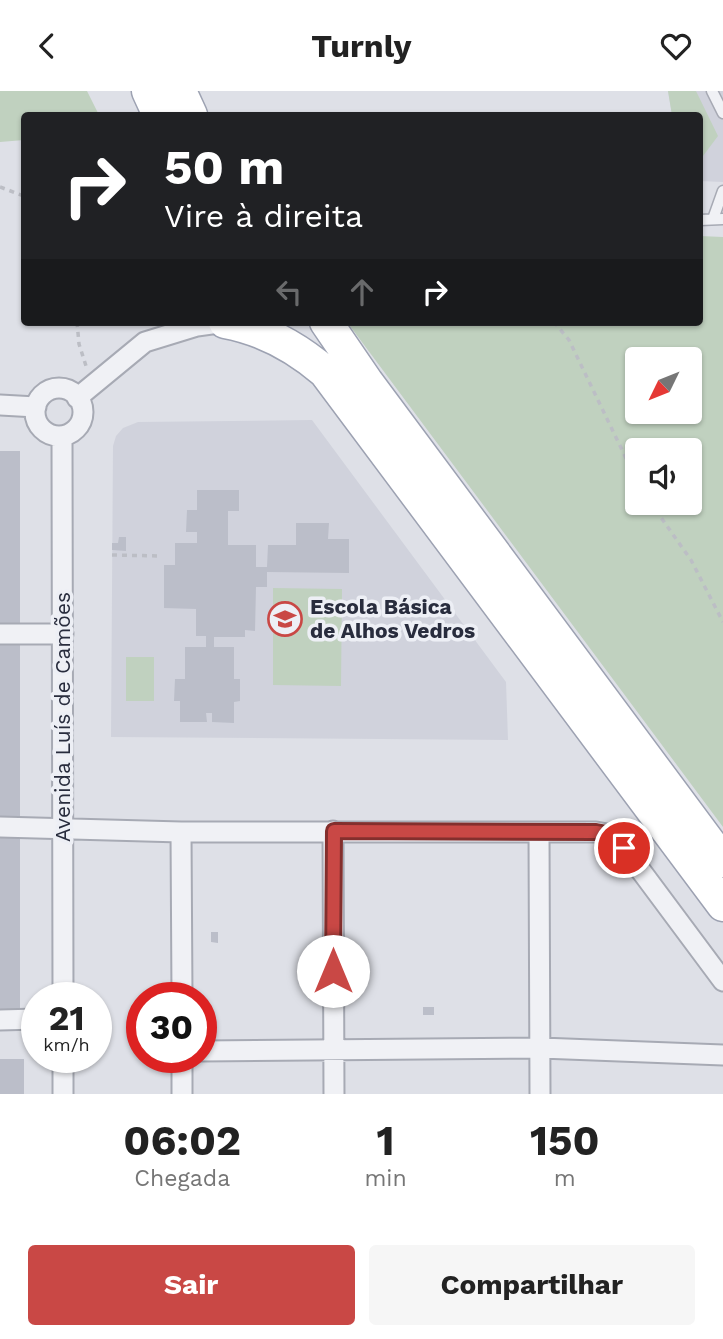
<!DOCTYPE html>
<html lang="pt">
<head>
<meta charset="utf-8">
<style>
  body { margin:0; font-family:"Work Sans",sans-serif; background:#f6f6f6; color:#222; height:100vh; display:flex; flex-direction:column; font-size:26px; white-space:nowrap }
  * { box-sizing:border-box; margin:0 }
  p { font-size:23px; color:#767676 }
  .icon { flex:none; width:38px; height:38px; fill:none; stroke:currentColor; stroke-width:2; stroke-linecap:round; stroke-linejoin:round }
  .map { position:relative; height:1003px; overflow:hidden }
  .drawer { display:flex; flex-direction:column; background:#fff; flex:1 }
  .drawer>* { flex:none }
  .top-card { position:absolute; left:21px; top:21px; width:682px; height:214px; border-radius:7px; box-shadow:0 2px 5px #0004; background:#202124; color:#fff; overflow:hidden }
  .needle { width:46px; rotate:227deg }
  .tools { position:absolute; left:625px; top:256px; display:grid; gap:14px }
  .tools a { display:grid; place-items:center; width:77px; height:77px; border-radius:7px; background:#fff; box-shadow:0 2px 5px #0004; font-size:35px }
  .speed { position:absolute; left:21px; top:891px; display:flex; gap:14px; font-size:35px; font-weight:700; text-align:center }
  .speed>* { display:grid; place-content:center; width:91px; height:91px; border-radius:50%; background:#fff; box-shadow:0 2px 5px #0004; line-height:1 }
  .speed small { font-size:18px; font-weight:400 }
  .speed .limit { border:10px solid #d22; background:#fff; color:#111 }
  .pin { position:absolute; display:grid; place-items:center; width:60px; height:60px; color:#fff; margin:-30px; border:4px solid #fff; border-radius:50%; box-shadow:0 2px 7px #0007 }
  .me { position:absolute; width:77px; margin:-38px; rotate:0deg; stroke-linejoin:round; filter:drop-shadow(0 0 5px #0008) }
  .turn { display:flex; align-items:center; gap:24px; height:147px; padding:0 28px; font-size:32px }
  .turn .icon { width:91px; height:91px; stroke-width:2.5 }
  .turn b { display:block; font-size:49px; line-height:60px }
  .lanes { display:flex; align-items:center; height:66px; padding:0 28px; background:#0003; justify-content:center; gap:35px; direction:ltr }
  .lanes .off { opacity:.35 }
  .eta { display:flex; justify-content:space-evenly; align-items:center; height:119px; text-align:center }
  .eta b { font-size:42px; font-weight:700; line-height:49px }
  .action { display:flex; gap:14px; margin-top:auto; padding:14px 28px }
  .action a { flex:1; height:80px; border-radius:7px; background:#c94845; color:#fff; font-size:28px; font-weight:700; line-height:80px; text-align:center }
  .action a+a { background:#f6f6f6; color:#222 }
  header { display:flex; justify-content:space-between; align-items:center; height:91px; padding:0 28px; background:#fff; font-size:32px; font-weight:700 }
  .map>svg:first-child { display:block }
</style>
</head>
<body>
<header><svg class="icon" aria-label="back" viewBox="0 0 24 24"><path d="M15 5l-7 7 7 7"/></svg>Turnly<svg class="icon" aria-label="heart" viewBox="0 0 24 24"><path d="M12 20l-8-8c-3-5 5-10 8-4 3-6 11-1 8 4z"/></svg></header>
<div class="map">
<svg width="723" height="1003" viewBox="0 0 723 1003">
  <rect width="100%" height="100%" fill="#dee0e7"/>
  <path fill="#d0d2dc" d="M668,0H723V91L700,90V24H672Z
    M312,329L506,591L508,649L111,646L113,355L116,345L123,337L138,331Z"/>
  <path fill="#c0d1bf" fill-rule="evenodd" d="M0,0H87L99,24H24V49L0,51Z
    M668,0H696L718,45L700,69V24H672Z
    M700,145L723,146V736L347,231H700ZM637,268H690V320H637ZM637,359H690V411H637Z
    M273,497L342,498L341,595L273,594Z
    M126,566H154V610H126Z"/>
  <path fill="#bbbec9" d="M0,360H20V920H0Z
    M197,399H239V420H228V454H256V476H267L268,454H296V432H329L328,448H349V482L267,481V496H256L255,540L245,539V546H214V556H234V588H240V610L234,611V632L212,631V622H206L207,631H180V610H174L175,588H185V556H206V545H196V518L164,517V474H175V452H197V441H186L187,419H197Z
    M119,446H126V460L112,459V452H118Z
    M211,841H218V852L211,851Z
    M423,916H434V924H423Z
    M0,968H24V1003H0Z"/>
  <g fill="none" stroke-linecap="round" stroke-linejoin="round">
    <g stroke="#a7aab4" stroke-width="13">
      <path id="service" d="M712,0L723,22
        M713,128L723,100
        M700,129L723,128"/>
    </g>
    <g stroke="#a7aab4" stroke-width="23">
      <path id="minor" d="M35 321a24 24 0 1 1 48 0a24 24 0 1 1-48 0Z
        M77,307L145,251L197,235L226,231
        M0,314L36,316
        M62,345L63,906
        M0,543H63
        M0,736L181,741H596L607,743L624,757L723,890
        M333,740L334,1003
        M181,741L182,906
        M539,741L540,1003
        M0,929L37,928
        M201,960L541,957L723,964
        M63,966V1003
        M182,966V1003"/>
    </g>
    <g stroke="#9da2b2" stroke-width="35">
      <path id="primary" d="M148,0L159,24
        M180,0L191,24
        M225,231C263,238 296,256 325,281L723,814
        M326,231L367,291L723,770"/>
    </g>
    <path stroke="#bcbec5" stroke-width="3.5" stroke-dasharray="5 5" stroke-linecap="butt" d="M0,96L24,105
      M77,231L79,253L86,275
      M554,231L569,249L637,390
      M650,411L691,469L723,531
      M112,464L161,465"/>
    <use href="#service" stroke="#f0f1f5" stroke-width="10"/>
    <use href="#minor" stroke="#f0f1f5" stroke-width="19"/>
    <use href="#primary" stroke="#fff" stroke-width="32"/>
  </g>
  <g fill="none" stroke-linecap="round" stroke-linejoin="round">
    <g stroke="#832f2d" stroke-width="18">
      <path id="route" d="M333,880L334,740L596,741L607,743L624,757"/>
    </g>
    <use href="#route" stroke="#c94845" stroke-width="12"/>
  </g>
  <defs>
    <g id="school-ring" transform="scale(1.75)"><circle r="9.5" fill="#edeff5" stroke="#c94845" stroke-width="1.5"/><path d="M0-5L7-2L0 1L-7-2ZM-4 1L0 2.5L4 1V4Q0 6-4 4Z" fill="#c94845"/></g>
  </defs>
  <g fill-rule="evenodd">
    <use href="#school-ring" x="285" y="528"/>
  </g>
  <g text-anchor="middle" stroke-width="7" stroke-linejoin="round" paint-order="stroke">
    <g font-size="21" font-weight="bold" fill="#282c3d" stroke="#edeff5" text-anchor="start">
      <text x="310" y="523">Escola Básica<tspan x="310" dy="24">de Alhos Vedros</tspan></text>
    </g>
    <g font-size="21" fill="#282c3d" stroke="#edeff5">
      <text transform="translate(63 626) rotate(-90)" y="7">Avenida Luís de Camões</text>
    </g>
  </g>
</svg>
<div class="tools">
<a><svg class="needle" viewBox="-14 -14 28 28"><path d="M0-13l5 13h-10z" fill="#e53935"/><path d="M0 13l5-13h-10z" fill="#767676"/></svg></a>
<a><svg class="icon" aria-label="sound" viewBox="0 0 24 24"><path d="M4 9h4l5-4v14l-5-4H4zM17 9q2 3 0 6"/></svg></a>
</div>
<div class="speed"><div>21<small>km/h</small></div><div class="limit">30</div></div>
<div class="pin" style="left:624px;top:757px;background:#d93025"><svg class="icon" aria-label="arrive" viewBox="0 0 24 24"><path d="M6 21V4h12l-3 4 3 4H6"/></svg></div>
<svg class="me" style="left:333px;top:880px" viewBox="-20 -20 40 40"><circle r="19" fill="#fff"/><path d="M0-13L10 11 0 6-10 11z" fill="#c94845"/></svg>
<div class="top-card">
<div class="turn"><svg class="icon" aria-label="right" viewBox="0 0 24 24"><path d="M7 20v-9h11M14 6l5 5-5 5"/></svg><div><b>50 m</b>Vire à direita</div></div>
<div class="lanes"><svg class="icon off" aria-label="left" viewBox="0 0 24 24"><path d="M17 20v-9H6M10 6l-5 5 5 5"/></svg><svg class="icon off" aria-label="ahead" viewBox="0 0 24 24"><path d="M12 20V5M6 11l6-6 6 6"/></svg><svg class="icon" aria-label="right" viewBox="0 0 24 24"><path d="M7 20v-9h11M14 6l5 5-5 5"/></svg></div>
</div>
</div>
<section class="drawer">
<div class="eta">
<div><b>06:02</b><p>Chegada</p></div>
<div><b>1</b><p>min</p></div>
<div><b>150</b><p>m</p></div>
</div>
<div class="action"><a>Sair</a><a>Compartilhar</a></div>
</section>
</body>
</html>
